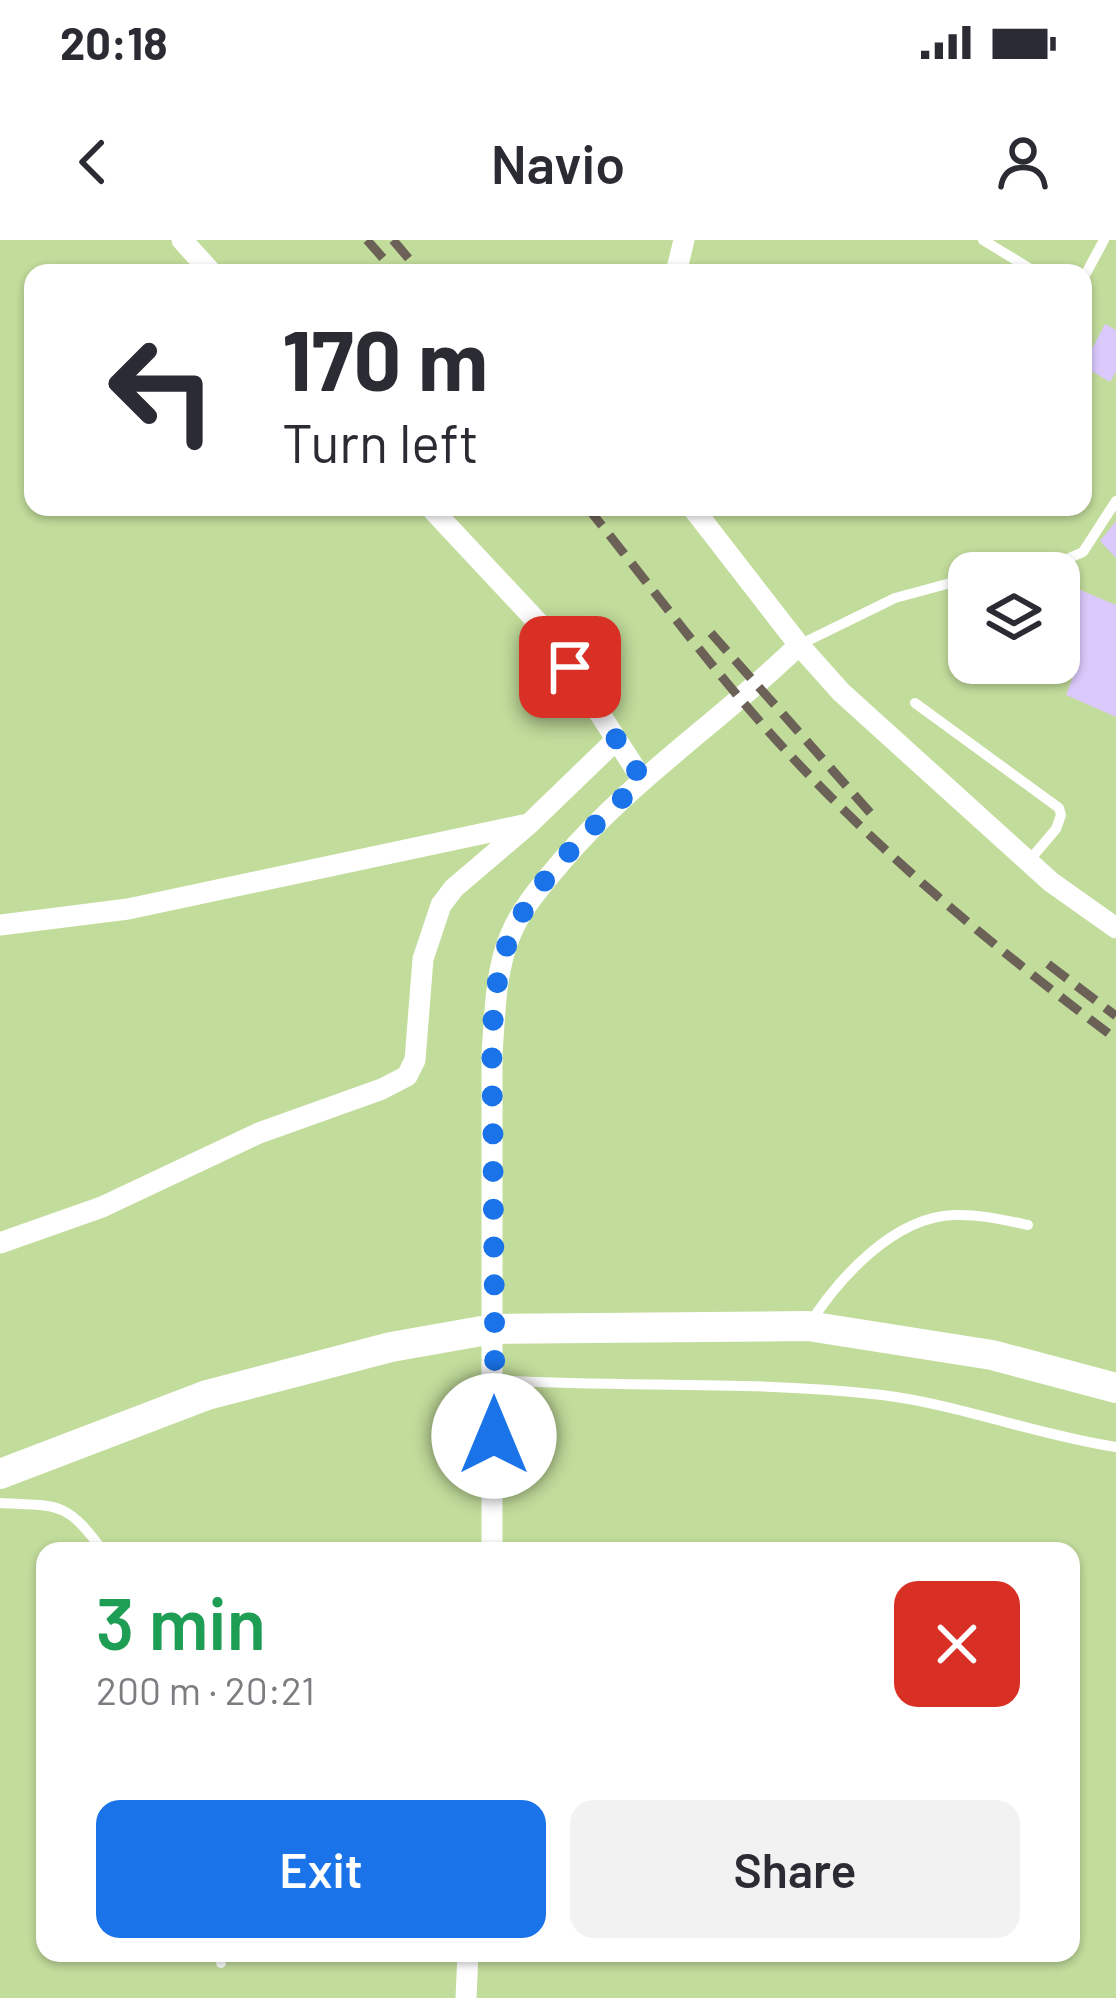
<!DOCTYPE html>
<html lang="en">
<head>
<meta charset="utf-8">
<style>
  body { margin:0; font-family:Barlow,sans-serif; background:#f2f2f3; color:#2b2b33; height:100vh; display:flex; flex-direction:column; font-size:45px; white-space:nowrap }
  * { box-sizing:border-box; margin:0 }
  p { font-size:39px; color:#7c7c81 }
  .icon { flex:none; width:66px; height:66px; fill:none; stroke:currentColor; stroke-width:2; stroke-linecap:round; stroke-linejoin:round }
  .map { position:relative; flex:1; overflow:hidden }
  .drawer { position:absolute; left:36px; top:1302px; width:1044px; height:420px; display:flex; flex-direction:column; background:#fff; border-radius:24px; box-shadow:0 3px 9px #0004 }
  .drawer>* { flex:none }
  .hud { position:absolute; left:24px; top:24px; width:1068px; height:252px; border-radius:24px; box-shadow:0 3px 9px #0004; background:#fff; color:#2b2b33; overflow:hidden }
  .buttons { position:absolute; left:948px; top:312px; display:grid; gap:24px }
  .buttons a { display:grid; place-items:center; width:132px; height:132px; border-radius:24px; background:#fff; box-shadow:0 3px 9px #0004; font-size:60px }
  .pin { position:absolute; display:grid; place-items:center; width:102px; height:102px; color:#fff; margin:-51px; border-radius:24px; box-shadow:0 6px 18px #0006 }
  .me { position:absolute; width:132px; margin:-66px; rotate:0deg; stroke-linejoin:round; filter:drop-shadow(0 0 9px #0008) }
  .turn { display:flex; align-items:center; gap:42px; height:252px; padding:0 60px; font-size:54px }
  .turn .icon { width:156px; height:156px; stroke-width:2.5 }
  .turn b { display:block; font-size:84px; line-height:102px }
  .round { display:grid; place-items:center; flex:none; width:126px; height:126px; border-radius:24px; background:#f2f2f3 }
  .headline { display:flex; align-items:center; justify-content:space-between; height:204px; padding:0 60px }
  h1 { font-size:72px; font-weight:600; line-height:90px; color:#1e9e55 }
  .cta { display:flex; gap:24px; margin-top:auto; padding:24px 60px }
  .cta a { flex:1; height:138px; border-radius:24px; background:#1a73e8; color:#fff; font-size:48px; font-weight:600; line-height:138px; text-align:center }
  .cta a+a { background:#f2f2f3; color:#2b2b33 }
  .status { display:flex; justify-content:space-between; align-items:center; height:84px; padding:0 60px; background:#fff; direction:ltr }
  .status svg { height:33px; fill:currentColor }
  header { display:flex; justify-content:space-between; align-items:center; height:156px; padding:0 60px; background:#fff; font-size:54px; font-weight:600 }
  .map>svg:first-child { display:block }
</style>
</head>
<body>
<div class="status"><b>20:18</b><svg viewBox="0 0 49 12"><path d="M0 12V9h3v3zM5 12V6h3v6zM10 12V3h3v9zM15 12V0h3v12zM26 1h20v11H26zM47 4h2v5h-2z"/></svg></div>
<header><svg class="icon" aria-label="back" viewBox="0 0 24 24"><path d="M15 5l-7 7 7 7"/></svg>Navio<svg class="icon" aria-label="person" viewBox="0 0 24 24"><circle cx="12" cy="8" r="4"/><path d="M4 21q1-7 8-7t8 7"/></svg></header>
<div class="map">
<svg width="1116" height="1758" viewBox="0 0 1116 1758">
  <rect width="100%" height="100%" fill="#ffecdc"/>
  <path fill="#c2dc9b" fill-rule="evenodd" d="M0,0H1116V1758H0ZM33,33H1083V267H33ZM969,333H1059V423H969ZM45,1311H1071V1713H45Z"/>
  <path fill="#dbc9fc" d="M1105,84L1116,90V132L1110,142L1083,126Z
    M1116,281V318L1100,301Z
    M1059,341L1116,365V477L1066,455L1074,434L1046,423H1059Z"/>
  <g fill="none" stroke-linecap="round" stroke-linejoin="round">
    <path stroke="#fff" stroke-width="10" d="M983,0L1037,33
      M1083,39L1104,0
      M996,333L1065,320L1083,312L1116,261
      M799,405L895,358L969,338
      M915,463L1059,568L1061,575L1056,589L1028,622
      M810,1083C840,1037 894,977 954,975C979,974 1004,980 1028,985
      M495,1140C623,1148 753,1140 882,1155C961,1165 1037,1195 1116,1207
      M0,1263C60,1266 66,1261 103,1311
      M221,1723V1713"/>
    <path stroke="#fff" stroke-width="21" d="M182,0L212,33
      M676,33L684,0
      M430,267L546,391L642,539
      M692,267L799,405L841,452L1051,642L1116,688
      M0,685L128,669L523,585
      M0,1003L102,967L259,893L382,849L407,836L415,820L423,719L441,665L454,648L529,584L616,500
      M492,1311V814C495,775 495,732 510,696C521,668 543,644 562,621C632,539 722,480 799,405
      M466,1758L468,1713"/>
    <path stroke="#fff" stroke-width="30" d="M0,1234L207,1155L391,1107L493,1089L808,1086L992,1115L1116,1148"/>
    <path stroke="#6b6157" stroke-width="9" stroke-dasharray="24 12" stroke-linecap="butt" d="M367,0L396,33
      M393,0L421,33
      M587,267C654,350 718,438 791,516C890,622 1000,712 1116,799
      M711,393L874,577
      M1048,724L1116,776"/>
  </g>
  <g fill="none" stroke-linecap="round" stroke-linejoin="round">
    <path stroke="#1a73e8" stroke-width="21" stroke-dasharray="0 37.8" d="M494,1196C496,1098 493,1000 493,902C493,839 485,750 512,693C541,632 595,586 642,539L570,427"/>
  </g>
</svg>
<div class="buttons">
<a><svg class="icon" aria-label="layers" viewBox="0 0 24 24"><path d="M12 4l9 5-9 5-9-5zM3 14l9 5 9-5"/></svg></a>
</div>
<div class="pin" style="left:570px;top:427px;background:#d93025"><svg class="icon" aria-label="arrive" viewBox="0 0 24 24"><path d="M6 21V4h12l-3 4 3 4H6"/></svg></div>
<svg class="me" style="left:494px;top:1196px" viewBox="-20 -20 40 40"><circle r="19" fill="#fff"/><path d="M0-13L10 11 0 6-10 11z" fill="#1a73e8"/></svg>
<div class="hud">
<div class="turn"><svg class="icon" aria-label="left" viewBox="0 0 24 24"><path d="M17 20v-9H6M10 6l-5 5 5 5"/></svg><div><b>170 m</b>Turn left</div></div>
</div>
<section class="drawer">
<div class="headline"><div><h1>3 min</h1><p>200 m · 20:21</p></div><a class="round" style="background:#d93025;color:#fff"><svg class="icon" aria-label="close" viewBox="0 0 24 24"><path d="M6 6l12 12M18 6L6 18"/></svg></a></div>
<div class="cta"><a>Exit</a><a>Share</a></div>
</section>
</div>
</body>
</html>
